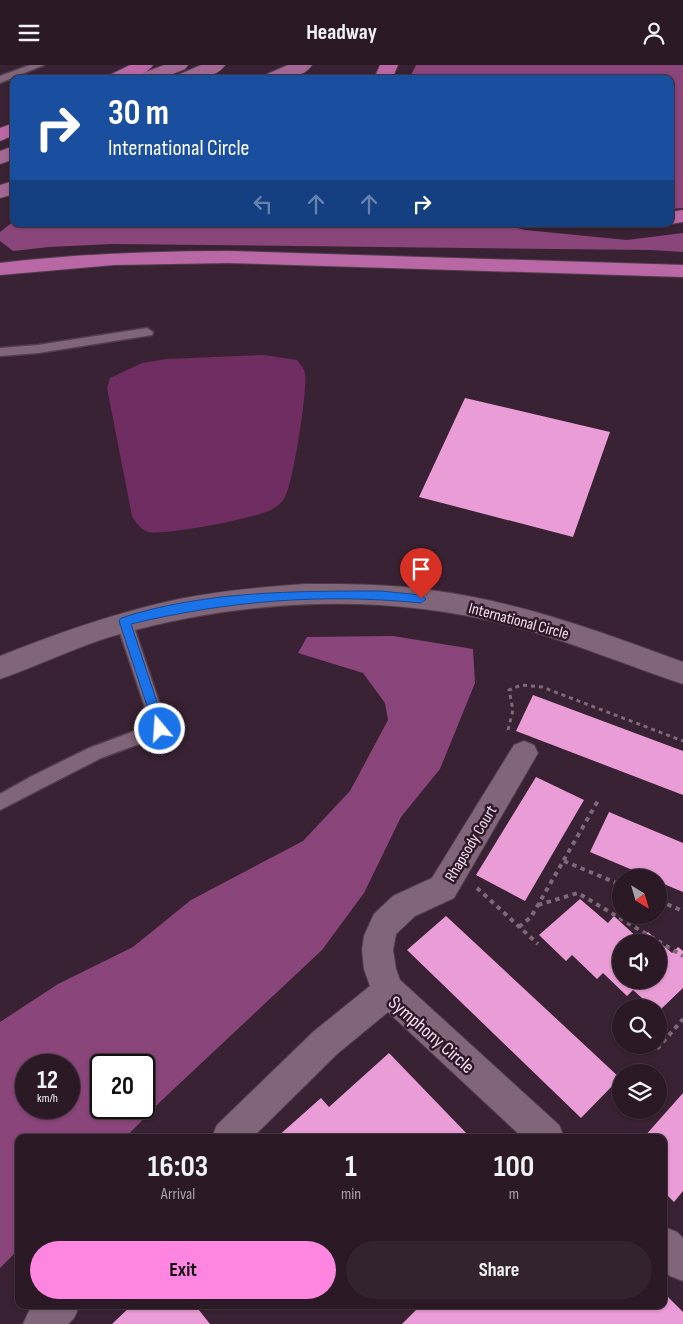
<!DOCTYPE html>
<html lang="en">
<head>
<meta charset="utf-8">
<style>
  body { margin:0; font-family:"Sofia Sans Condensed",sans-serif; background:#33232e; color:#f1f3f6; height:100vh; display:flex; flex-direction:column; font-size:19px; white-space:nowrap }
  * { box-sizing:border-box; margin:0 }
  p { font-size:16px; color:#a6a1a7 }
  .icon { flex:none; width:28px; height:28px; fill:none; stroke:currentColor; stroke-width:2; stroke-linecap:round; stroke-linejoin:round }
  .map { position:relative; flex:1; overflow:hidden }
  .sheet { position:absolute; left:15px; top:1069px; width:652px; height:175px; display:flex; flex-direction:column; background:#2b1a26; border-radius:10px; box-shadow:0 1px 4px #0004,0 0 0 1px #473843 }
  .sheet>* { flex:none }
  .banner { position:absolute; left:10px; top:10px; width:664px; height:152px; border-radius:10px; box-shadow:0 1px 4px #0004,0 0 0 1px #473843; background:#1a4fa0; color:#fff; overflow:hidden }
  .needle { width:32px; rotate:143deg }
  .buttons { position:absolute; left:612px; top:804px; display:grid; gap:10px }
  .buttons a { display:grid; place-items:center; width:55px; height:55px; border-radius:50%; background:#2b1a26; box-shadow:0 1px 4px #0004,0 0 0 1px #473843; font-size:25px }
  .speed { position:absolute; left:15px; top:989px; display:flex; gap:10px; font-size:25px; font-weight:700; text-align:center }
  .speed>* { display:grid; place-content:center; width:65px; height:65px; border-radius:50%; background:#2b1a26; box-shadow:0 1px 4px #0004,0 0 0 1px #473843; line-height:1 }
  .speed small { font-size:12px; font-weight:400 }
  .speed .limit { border:2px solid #111; border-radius:8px; background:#fff; color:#111 }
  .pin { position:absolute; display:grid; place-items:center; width:42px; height:42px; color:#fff; margin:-51px -21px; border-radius:50% 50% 50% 0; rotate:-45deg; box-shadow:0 0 5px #0007 }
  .pin .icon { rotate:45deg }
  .me { position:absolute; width:55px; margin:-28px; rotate:342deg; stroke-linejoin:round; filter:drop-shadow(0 0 4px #0008) }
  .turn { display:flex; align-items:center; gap:18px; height:105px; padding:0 15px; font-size:22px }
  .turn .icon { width:65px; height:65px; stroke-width:2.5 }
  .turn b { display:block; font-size:35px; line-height:42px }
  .lanes { display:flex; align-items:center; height:48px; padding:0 15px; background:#0003; justify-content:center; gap:25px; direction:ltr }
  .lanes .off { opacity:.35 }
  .eta { display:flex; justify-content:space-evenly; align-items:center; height:85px; text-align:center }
  .eta b { font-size:30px; font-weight:700; line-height:35px }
  .primary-button { display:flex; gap:10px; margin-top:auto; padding:10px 15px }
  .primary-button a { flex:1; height:58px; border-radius:30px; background:#fe86e1; color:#111; font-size:20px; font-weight:700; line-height:58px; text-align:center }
  .primary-button a+a { background:#33232e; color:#f1f3f6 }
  header { display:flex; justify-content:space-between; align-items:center; height:65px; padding:0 15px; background:#2b1a26; font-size:22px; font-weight:700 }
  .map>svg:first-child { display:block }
</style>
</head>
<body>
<header><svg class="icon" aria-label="menu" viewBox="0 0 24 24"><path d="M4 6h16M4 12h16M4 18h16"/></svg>Headway<svg class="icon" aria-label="person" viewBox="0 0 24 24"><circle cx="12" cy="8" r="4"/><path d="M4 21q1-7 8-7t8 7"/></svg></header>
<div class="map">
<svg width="683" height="1259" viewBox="0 0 683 1259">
  <rect width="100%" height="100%" fill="#392233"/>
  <path fill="#8a457a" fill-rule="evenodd" d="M416,0H683V143L670,144V14H409Z
    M14,156V159H502L525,165L627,175L683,168V187L651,185L112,179L49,182L13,186L0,176V167Z
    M393,571L473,584L475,618L440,704L401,752L364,828L322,885L160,1037L126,1072H19V1184L0,1203V957L58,919L133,882L191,835L303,776L350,726L388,655L385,638L363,608L298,588L307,572ZM26,1000H69V1042H26ZM101,1000H144V1042H101Z"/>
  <path fill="#702d61" d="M263,290L297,295C300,299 304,304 305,308C308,324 293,419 285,432C283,436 278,441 274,443C261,453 163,471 148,467C140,464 136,458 132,451L107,323L110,313L142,298L166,294Z"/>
  <path fill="#e99cd5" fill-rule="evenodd" d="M465,333L610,367L573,472L419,432Z
    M533,630L683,686V730L516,666Z
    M536,712L584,735L525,836L476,810Z
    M609,747L683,778V827L659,817V812H649L590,787Z
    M580,834L608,858L614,851L640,875L648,867L672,888L678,882L683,886V923L659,946V942H652L633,925L627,931L603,908L597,914L572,890L566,896L539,870ZM621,878H659V915H621Z
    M446,851L620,1013L581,1053L407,885Z
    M389,988L470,1072H277L321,1033L329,1042Z
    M683,1028V1126L674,1137L664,1127V1072H644Z
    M664,1228L683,1247V1259H402L421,1240H664Z
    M132,1240H195L210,1259H112Z"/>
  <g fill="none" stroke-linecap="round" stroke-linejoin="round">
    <g stroke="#523f4d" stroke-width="3">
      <path id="service" d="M30,0H44L0,18V11Z
        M147,263L153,267L152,270L38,288L0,291V283L38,280Z
        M124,550L129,552L132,556L168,664L166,669L101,693L0,745V729L32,711L89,683L151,660L116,556L119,552Z"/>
    </g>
    <g stroke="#523f4d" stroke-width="2">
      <path id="minor" d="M305,519C347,519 388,519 430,525C518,536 601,567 683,597V619C628,601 575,578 519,563C389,527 249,533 120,569C79,580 41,600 0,614V591C58,568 117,547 179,534C220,526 262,522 305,519Z
        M524,676L534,680L538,688L454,833L415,851L396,869L393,885L396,904L400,915L559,1060L564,1072H522L388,947L337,989L253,1072H212L217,1060L313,967L370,921L364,904L362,885L364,871L374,849L393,831L432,813L514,680Z
        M664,1162L677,1167L683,1173V1216L670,1211L664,1205Z
        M34,1240H80L74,1253L68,1259H23L29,1246Z"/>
    </g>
    <g stroke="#523f4d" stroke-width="2">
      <path id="primary" d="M164,0H188L185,4L160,14H135L138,10Z
        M201,0H225C215,15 191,14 175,14L178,10Z
        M288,0H312C302,15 278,14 262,14L265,10Z
        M14,81V94L0,99V86Z
        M14,116V129L0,133V120Z"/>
    </g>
    <g stroke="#523f4d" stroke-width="2">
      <path id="motorway" d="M130,0H153C143,14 123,14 107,14L110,10Z
        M380,0H398L392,14H374Z
        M14,58V70L0,76V63Z
        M683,145V157L670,159H669L670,147Z
        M228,186L683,200V212L228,198L114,200L0,210V198C76,189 152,186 228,186Z"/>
    </g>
    <path stroke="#7d6978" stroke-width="3" stroke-dasharray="4 4" stroke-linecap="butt" d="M508,665L513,645L509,625L521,620L542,622L683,676"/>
    <path stroke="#7d6978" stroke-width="4" stroke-dasharray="4.5 4.5" stroke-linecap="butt" d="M564,796L621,820
      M477,823L538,879
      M659,836L683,846
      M538,840L578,828L683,891
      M519,862L531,852L599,734
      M657,984L683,954"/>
    <use href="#service" fill="#816679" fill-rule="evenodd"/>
    <use href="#minor" fill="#816679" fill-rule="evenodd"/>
    <use href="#primary" fill="#a36793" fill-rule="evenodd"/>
    <use href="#motorway" fill="#b968a5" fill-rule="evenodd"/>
  </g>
  <path fill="#1a73e8" stroke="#114b97" d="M381,526L421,530L426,534L421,538C322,528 227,536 131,559L166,664L164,668H156L119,556L121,553C204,526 294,526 381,526Z"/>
  <g text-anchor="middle" stroke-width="5" stroke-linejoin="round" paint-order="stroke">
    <g font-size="16" fill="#f2e2ed" stroke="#2f1929">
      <text transform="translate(519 555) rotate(15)" y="6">International Circle</text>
      <text transform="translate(470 778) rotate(-59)" y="6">Rhapsody Court</text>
    </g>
    <g font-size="19" fill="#f2e2ed" stroke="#2f1929">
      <text transform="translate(432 969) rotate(41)" y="7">Symphony Circle</text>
    </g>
  </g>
</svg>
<div class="buttons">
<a><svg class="needle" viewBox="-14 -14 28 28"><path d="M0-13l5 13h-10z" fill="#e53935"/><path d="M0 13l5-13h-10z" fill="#a6a1a7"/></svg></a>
<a><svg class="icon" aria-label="sound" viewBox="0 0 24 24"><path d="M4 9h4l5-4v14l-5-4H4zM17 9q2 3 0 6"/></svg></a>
<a><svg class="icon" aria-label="search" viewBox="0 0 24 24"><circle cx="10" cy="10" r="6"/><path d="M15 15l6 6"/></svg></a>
<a><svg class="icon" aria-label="layers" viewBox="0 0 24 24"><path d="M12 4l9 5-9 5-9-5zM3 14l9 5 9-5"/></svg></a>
</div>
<div class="speed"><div>12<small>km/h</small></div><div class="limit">20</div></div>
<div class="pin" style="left:421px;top:534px;background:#d93025"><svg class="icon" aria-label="arrive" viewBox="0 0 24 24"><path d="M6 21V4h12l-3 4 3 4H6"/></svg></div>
<svg class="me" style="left:160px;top:664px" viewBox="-20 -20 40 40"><circle r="17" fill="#1a73e8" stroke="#fff" stroke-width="3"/><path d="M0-11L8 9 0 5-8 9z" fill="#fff"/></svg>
<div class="banner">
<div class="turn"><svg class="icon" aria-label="right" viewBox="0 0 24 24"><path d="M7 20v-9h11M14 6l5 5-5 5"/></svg><div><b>30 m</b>International Circle</div></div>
<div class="lanes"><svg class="icon off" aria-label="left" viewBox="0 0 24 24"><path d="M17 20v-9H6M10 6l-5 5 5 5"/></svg><svg class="icon off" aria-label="ahead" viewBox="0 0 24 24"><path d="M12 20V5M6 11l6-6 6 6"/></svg><svg class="icon off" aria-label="ahead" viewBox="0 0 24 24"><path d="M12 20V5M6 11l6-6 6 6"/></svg><svg class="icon" aria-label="right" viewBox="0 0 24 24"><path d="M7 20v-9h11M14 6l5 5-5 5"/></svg></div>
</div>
<section class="sheet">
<div class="eta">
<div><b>16:03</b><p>Arrival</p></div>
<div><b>1</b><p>min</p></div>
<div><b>100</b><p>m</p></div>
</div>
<div class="primary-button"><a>Exit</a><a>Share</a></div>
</section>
</div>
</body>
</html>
